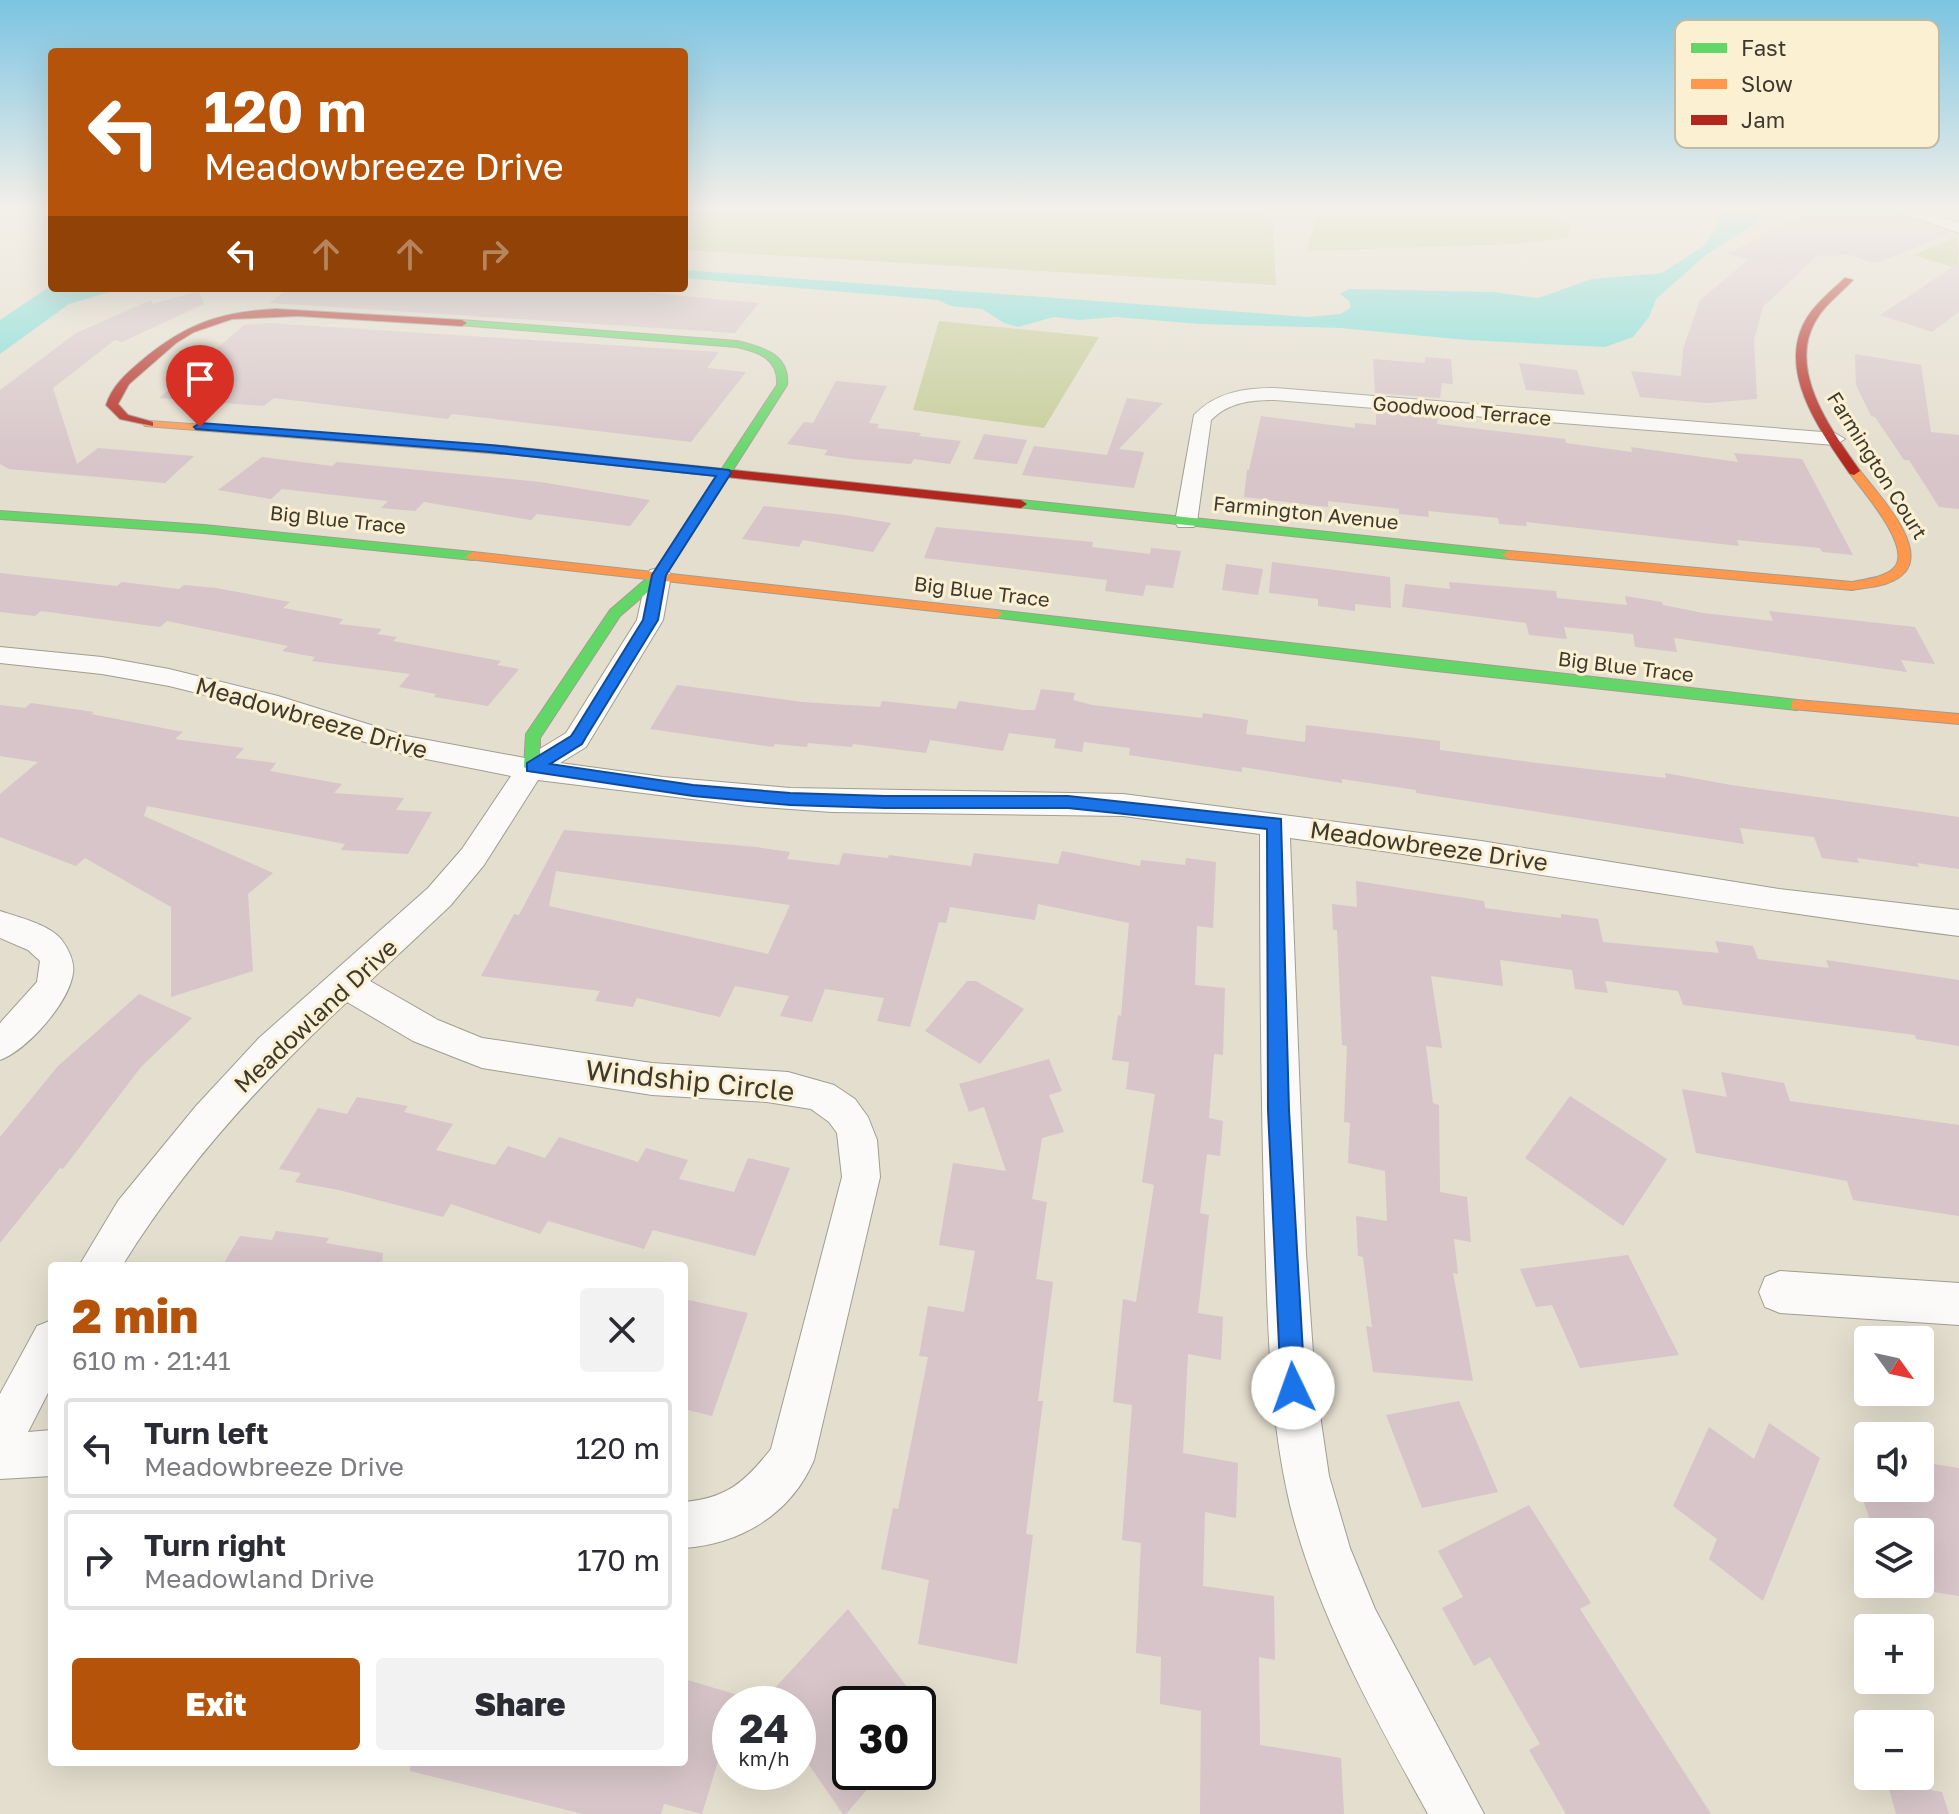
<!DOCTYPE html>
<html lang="en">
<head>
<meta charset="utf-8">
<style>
	body { margin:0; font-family:"Golos Text",sans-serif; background:#f2f2f3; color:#2b2b33; height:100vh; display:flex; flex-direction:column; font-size:30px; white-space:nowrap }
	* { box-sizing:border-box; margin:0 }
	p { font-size:26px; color:#7c7c81 }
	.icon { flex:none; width:44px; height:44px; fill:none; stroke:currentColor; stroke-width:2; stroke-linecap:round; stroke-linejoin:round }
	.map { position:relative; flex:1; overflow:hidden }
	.panel { position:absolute; left:48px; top:1262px; width:640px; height:504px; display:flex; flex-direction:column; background:#fff; border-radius:8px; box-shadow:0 8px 32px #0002 }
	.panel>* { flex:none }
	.hud { position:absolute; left:48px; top:48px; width:640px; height:244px; border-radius:8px; box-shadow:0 8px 32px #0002; background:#b45309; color:#fff; overflow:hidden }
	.needle { width:52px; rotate:123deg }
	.controls { position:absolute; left:1854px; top:1326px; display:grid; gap:16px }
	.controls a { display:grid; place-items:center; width:80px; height:80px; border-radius:8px; background:#fff; box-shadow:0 8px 32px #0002; font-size:40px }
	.speed { position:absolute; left:712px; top:1686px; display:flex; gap:16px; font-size:40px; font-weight:700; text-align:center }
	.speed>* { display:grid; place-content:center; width:104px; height:104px; border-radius:50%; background:#fff; box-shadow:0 8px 32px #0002; line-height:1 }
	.speed small { font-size:20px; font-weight:400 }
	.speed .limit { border:4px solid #111; border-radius:12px; background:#fff; color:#111 }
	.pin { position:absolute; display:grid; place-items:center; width:68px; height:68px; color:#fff; margin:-82px -34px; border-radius:50% 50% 50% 0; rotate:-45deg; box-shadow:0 0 8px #0007 }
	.pin .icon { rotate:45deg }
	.me { position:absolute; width:88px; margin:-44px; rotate:357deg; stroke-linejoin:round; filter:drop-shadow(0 0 6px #0008) }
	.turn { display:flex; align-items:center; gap:28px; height:168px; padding:0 24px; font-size:36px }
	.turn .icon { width:104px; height:104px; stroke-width:2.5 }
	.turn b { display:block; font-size:56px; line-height:68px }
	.lanes { display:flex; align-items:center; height:76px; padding:0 24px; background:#0003; justify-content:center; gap:40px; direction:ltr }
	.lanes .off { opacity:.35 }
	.round { display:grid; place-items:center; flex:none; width:84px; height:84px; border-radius:8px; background:#f2f2f3 }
	.summary { display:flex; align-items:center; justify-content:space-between; height:136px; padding:0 24px }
	h1 { font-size:48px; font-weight:800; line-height:60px; color:#b45309 }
	.action { display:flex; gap:16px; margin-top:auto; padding:16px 24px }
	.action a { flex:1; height:92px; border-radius:8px; background:#b45309; color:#fff; font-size:32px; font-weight:800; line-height:92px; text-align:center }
	.action a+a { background:#f2f2f3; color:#2b2b33 }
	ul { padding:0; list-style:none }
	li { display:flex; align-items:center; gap:24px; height:100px; margin:0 16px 12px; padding:0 8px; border:4px solid #e1e1e2; border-radius:8px }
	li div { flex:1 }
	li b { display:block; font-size:30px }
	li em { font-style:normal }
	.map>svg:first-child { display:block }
	.green { fill:#c4cc96 }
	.forest { fill:#c5ce93 }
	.water { fill:#77ddd8 }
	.building { fill:#d7c5c9; fill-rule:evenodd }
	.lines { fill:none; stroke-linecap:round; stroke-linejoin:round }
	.street-casing { stroke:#a19d90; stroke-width:2 }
	.fast-casing { stroke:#a19d90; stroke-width:2 }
	.slow-casing { stroke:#a19d90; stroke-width:2 }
	.jam-casing { stroke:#a19d90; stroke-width:2 }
	.street { fill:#fbfaf8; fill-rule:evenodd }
	.fast { fill:#63d668; fill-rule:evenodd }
	.slow { fill:#ff974d; fill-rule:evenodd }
	.jam { fill:#b3261e; fill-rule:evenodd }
	.route { fill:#1a73e8; stroke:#114b97; stroke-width:2 }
	.labels { text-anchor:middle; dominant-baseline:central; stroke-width:6; stroke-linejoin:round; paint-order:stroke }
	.far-street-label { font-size:20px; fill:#3e392e; stroke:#fbf0d2 }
	.street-label { font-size:24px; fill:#3e392e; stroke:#fbf0d2 }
	.near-street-label { font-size:28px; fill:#3e392e; stroke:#fbf0d2 }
	.key { fill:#fbf0d2; stroke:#c2b9a1; stroke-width:2 }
	.key-label { font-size:22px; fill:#3e392e }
</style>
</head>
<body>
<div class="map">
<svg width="1959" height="1814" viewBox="0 0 1959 1814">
	<rect width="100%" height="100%" fill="#e4dece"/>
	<path class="green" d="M684,209H1272L1276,285L684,250Z
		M939,321L1099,337L1044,428L913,410Z"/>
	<path class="forest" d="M1319,209H1411L1438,214L1461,209H1525L1571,226L1567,238L1515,244L1307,251Z
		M1957,237L1959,269L1913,255Z"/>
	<path class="water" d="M1717,209H1749L1764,218L1707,254L1656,299L1649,317L1633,337L1605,347L1467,340L1340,328L1200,324L1115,317L1079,320L1054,317L1018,327L1004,323L982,309L951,306L938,300L684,278V270L1308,317L1341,314L1351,307L1349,301L1340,294L1349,289L1493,292L1538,298L1592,279L1662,273L1705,245L1717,225Z
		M52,285V288H123L69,304L0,354V320Z"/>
	<path class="building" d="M1815,209H1887L1951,233L1875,264L1849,255L1817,256L1763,307L1754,340L1757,399L1707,403L1640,397L1631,371L1681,376L1683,349L1700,300L1748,260L1728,254Z
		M1959,263V312L1932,332L1880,315Z
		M288,288H599L759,303L735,333L270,303Z
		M199,291L204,304L122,342L115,340L53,388L77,464L98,448L194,456L165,483L9,469L0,464V390L76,333L151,300L153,304Z
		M268,323L719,352L707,368L746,372L691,442L452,414L448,419L274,398L264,406L159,398L244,325Z
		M1855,354L1921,365L1931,432L1959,435V509L1939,507L1909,460H1904L1875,417L1871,416L1856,385Z
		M1425,357L1451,359L1453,384L1442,383L1440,398L1375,393L1373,359L1425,363Z
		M1519,363L1577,370L1585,395L1526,390Z
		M836,381L887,386L869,423L879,424L877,428L921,433L919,436L961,441L950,464L914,459L911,464L852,459L824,455L828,450L787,444L804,422L813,423Z
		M1127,398L1163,403L1119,449L1144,452L1134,488L1022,475L1034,446L1107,455Z
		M1376,411L1438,416L1437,424L1565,439L1566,443L1632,452L1631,447L1738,462L1734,453L1802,459L1853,555L1822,552L1820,548L1737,540L1739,546L1526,522L1527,526L1499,524L1498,518L1428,511L1429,517L1399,514V509L1328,501V507L1244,497L1247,470H1249L1261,416L1355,428V423L1376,425Z
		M984,434L1027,440L1017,464L973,459Z
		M262,457L332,466L337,462L540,482L650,500L630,526L537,514L531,520L424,502L415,511L381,508L388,501L282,489L271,499L218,490Z
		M764,506L844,515L891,523L873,552L803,540L799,547L742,539Z
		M936,527L1093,542L1092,547L1150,554L1151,548L1181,551L1173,588L1146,585L1143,596L1105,591L1107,580L924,558Z
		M1272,562L1390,577L1391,608L1355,604V611L1318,606V599L1269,593Z
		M1226,564L1263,569L1258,595L1222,590Z
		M0,573L117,586L122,582L179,589L184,585L216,588L290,602L283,608L343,619L339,624L382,629L377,634L397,637L393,641L501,661L497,665L519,669L488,706L434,697L436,694L399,687L410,674L312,661L315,657L282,651L288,646L167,621L160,627L41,611L35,616L0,612Z
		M1449,582L1556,591L1557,598L1627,605L1625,596L1662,602L1663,605L1703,613L1773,621L1769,611L1915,627L1935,664L1901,660L1907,672L1674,638L1677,652L1635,647L1633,634L1564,627L1567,639L1529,635L1526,623L1402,607L1405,584L1450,589Z
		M677,685L802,702L880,707L882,701L956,709L959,701L1023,710H1035L1041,689L1075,693L1073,700L1092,705L1202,718L1203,713L1248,720L1246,734L1305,742L1306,725L1440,741V750L1537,763L1666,778L1665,773L1731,785L1959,817V869L1917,863L1919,867L1857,858L1859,863L1822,858L1814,837L1740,828L1744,844L1416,793V790L1342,779V783L1242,767V772L1129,755L1130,748L1084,742L1082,752L1054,748L1056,739L1009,733L1003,751L930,740L926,753L853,744L852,747L808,743L807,747L775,744L773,747L650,729Z
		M31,703L94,712L91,714L183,732L175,739L244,748L235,758L276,763L270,771L342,784L334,793L404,798L396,810L432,812L408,854L341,850L345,844L147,806L144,816L273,873L248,894L253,971L171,997V907L85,858L76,866L0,837V794L38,762L0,756V705L25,708Z
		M564,830L756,847L790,852L787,859L839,865L843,853L888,858L889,855L971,866L974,853L1058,864L1062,851L1140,866L1141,860L1185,865L1186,858L1216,862L1213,928L1197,926L1195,985L1225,988L1223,1055L1214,1054L1209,1118L1223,1121L1220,1156L1207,1154L1200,1213L1209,1215L1198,1313L1223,1317L1221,1360L1188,1354L1183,1453L1238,1463L1236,1518L1205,1512L1203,1586L1274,1596L1275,1660L1259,1657L1260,1745L1341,1758L1344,1814H1200L1201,1711L1160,1704L1161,1657L1136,1653L1141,1543L1122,1540L1132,1405L1113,1402L1123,1299L1136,1302L1154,1185L1142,1182L1155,1094L1126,1089L1129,1062L1112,1060L1118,1015L1121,1016L1129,923L1038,904L1035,920L950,907L946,923L939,922L910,1027L877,1021L884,998L825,989L812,1022L780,1016L789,996L735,986L720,1017L637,998L633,1007L595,1001L600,991L481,976L514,914L519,915ZM556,871L790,905L768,954L549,906Z
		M1356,881L1484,901L1485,908L1561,918V914L1598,919L1603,942L1719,953L1715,941L1753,946L1758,959L1829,968L1826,960L1959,980V1046L1916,1039L1915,1035L1683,1005L1678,991L1605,981L1608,993L1575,989L1572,970L1500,960L1503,986L1431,976L1442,1048L1426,1046L1433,1103L1439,1105L1440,1192L1467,1197L1471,1242L1454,1239L1458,1274L1453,1273L1473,1381L1373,1372L1366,1326L1372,1327L1363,1257L1358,1256L1356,1216L1387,1221L1385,1171L1348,1163L1350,1123L1344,1122L1347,1046L1342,1045L1337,930H1333L1332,904L1357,907Z
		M967,981H976L1024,1009L980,1064L925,1031Z
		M139,994L192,1018L141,1067L63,1169L60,1168L0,1243V1137L58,1066Z
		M1049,1059L1062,1091L1049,1095L1064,1132L1042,1138L1032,1199L1047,1202L1036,1279L1053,1282L1038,1401H1043L1026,1534L1033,1535L1017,1664L918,1644L929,1580L881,1569L893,1508L898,1509L928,1357L919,1356L928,1306L964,1312L975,1251L939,1245L953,1163L1006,1171L984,1107L969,1112L959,1084Z
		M1721,1072L1784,1083L1790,1101L1959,1125V1216L1853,1200L1847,1181L1696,1153L1682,1089L1727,1097Z
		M1570,1096L1667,1159L1623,1226L1525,1158Z
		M357,1097L408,1106L404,1112L453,1124L436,1150L495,1165L508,1146L545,1158L559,1137L638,1162L646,1148L688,1160L679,1179L734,1192L748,1158L790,1168L755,1256L653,1230L644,1249L548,1221L540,1234L451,1204L443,1217L339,1190L295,1182L301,1173L279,1169L318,1108L347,1114Z
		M276,1231L329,1238L326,1243L383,1253L382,1266H222L240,1236L272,1240Z
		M1628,1255L1679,1355L1580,1368L1552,1305L1536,1307L1520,1269Z
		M684,1299L748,1313L712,1416L684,1409Z
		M1459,1401L1498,1492L1422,1508L1386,1415Z
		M1769,1423L1820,1458L1763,1601L1709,1559L1717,1539L1673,1506L1709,1427L1754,1459Z
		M1920,1462L1959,1468V1596L1920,1590V1532H1874L1859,1488H1920Z
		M1529,1505L1591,1603L1580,1609L1711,1814H1566L1529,1750L1540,1744L1490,1657L1474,1666L1442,1608L1463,1597L1438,1551Z
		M848,1609L920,1704H850V1772H882L846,1814H843L798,1749V1704H760Z
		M684,1679L738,1695L736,1704H730V1722L702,1814L664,1804L661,1814H583L410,1771L411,1762H684Z
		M1887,1782L1942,1792L1949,1814H1896Z"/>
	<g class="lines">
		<g class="street-casing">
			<path id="street" d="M1890,209H1913L1959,223V233Z
				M1275,388L1835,433L1845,439L1835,445L1275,400C1251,400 1229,402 1211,420L1197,522L1194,527H1178L1175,522L1194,415C1216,392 1245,388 1275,388Z
				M659,568L668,570L671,575L663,620L586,747L560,763L663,777L790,788L1123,794L1481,841L1779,889L1959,910V936C1735,908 1514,868 1290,838L1306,1254L1315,1381L1329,1476L1350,1548L1375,1609L1484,1814H1428C1374,1716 1317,1614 1290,1505C1269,1416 1268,1324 1265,1234C1261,1101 1260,967 1260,834L1123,816L832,812L748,806L538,780L484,865L450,906L370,981L438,1020L482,1038L652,1063L788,1072L834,1085L855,1099L868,1117L877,1140L880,1177L814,1460C791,1514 741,1544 684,1548V1502C727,1498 745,1482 771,1449L842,1177L837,1133L829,1122L811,1109L767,1102L652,1095L482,1068L413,1041L347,1002C262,1081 183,1167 122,1266H79L118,1201L196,1106L259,1038L428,888L462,849L511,776L406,755L258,708L169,686L102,674L0,663V647L102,657L169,669L278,696L406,736L525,758L566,733L637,620L647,575L650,570Z
				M0,911C18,917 48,924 61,939C68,948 75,962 73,973C69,1003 27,1050 0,1060V1023L37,982L40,961L28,950L0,938Z
				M1780,1271L1959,1283V1325L1780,1313L1765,1307L1759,1292L1765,1277Z
				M52,1320V1385L28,1432L52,1430V1476L0,1479V1394L37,1326Z"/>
		</g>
		<g class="fast-casing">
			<path id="fast" d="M462,320L737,341C762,347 790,354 787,385L664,578L620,616L540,738V767L532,773L524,767L526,734L610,610L654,572L777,385C779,359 759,352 737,347L458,325L457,323Z
				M1021,500L1509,551L1516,555L1509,559L1017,507V501Z
				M0,511L204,525L473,552L480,556L473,560L204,533L0,519Z
				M996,610L1797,700L1805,705L1797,710L1427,670L991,617L989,614Z"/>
		</g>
		<g class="slow-casing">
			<path id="slow" d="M149,421L502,446L508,450L502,454L145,426L143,424Z
				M1850,468H1858C1874,490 1928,545 1905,572C1894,586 1869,587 1852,590L1509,559L1502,555L1509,551L1852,582C1865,579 1884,578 1894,568C1914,548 1861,489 1848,471Z
				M473,552L996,610L1003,614L996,618L468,559L466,556Z
				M1797,700L1959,714V724L1792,709V701Z"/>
		</g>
		<g class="jam-casing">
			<path id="jam" d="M1845,278L1853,280C1840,294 1824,305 1815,322C1787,372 1833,432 1860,471L1854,475L1850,474C1822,433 1779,376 1803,325C1812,306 1830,292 1845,278Z
				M276,309L462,320L467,323L462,326L298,316L232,319L194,332L176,343L129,384L118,404L128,415L153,422V426L120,419L106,405C112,386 126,374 140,362C184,325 218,312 276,309Z
				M502,446L1021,500L1027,504L1021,508L498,453L496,450Z"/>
		</g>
		<use href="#street" class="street"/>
		<use href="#fast" class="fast"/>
		<use href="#slow" class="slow"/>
		<use href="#jam" class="jam"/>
	</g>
	<linearGradient id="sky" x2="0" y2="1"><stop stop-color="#7bc4e2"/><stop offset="0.45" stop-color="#f3f0e9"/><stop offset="1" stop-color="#f3f0e9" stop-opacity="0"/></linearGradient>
	<rect width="1959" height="463" fill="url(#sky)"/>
	<path class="route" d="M200,423L490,445L729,470L731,473L666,575L658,620L586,737L582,744L550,764L693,785L790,793L885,796H1068L1281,819L1289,1110L1305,1388L1302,1396L1293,1400L1284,1396L1281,1388L1268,1110L1267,829L1068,808H885L790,805L693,796L527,771V763L571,736L575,730L643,620L652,575L716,476L490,452L196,429L194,427Z"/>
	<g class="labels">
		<g class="far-street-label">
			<text transform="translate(1462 410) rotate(5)">Goodwood Terrace</text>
			<text transform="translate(1878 465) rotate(58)">Farmington Court</text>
			<text transform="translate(1306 512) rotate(6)">Farmington Avenue</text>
			<text transform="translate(338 519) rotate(6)">Big Blue Trace</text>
			<text transform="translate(982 591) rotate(7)">Big Blue Trace</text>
			<text transform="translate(1626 666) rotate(7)">Big Blue Trace</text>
		</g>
		<g class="street-label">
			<text transform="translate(312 717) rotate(16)">Meadowbreeze Drive</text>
			<text transform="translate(1429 845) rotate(8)">Meadowbreeze Drive</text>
			<text transform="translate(315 1015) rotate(-43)">Meadowland Drive</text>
		</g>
		<g class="near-street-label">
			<text transform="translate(690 1080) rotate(6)">Windship Circle</text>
		</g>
	</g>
	<rect x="1675" y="20" width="264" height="128" rx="12" class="key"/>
	<rect x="1691" y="43" width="36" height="10" fill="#63d668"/>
	<rect x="1691" y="79" width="36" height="10" fill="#ff974d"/>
	<rect x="1691" y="115" width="36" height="10" fill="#b3261e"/>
	<g class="key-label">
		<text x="1741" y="56">Fast</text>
		<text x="1741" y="92">Slow</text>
		<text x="1741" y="128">Jam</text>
	</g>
</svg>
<div class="controls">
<a><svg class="needle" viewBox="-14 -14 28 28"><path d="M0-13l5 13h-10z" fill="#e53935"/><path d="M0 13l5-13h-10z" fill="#7c7c81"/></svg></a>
<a><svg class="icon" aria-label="sound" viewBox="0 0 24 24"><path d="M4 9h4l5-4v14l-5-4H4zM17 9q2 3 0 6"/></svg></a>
<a><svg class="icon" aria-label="layers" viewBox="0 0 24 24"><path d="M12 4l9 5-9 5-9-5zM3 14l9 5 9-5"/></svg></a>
<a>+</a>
<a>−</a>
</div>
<div class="speed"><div>24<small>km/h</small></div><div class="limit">30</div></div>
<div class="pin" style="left:200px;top:427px;background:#d93025"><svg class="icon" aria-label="arrive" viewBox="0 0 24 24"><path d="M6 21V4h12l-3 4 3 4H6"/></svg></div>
<svg class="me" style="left:1293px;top:1388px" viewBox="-20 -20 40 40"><circle r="19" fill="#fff"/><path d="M0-13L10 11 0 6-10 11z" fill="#1a73e8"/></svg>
<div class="hud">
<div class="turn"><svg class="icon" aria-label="left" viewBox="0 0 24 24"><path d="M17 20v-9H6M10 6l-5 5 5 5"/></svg><div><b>120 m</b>Meadowbreeze Drive</div></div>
<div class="lanes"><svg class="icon" aria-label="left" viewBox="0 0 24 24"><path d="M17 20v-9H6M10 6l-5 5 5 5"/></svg><svg class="icon off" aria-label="ahead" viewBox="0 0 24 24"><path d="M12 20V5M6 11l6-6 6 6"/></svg><svg class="icon off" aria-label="ahead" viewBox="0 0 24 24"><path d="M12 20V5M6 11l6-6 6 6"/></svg><svg class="icon off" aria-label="right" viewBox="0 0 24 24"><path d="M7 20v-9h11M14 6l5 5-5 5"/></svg></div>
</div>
<section class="panel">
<div class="summary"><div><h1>2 min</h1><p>610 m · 21:41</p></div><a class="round"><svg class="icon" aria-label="close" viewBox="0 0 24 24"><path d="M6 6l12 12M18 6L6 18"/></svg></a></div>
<ul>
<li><svg class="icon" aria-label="left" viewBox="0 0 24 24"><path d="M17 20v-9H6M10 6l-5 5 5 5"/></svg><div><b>Turn left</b><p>Meadowbreeze Drive</p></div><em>120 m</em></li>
<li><svg class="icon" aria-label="right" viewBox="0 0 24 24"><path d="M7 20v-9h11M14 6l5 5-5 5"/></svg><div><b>Turn right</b><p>Meadowland Drive</p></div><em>170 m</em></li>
</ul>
<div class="action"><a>Exit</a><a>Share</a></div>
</section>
</div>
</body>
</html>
